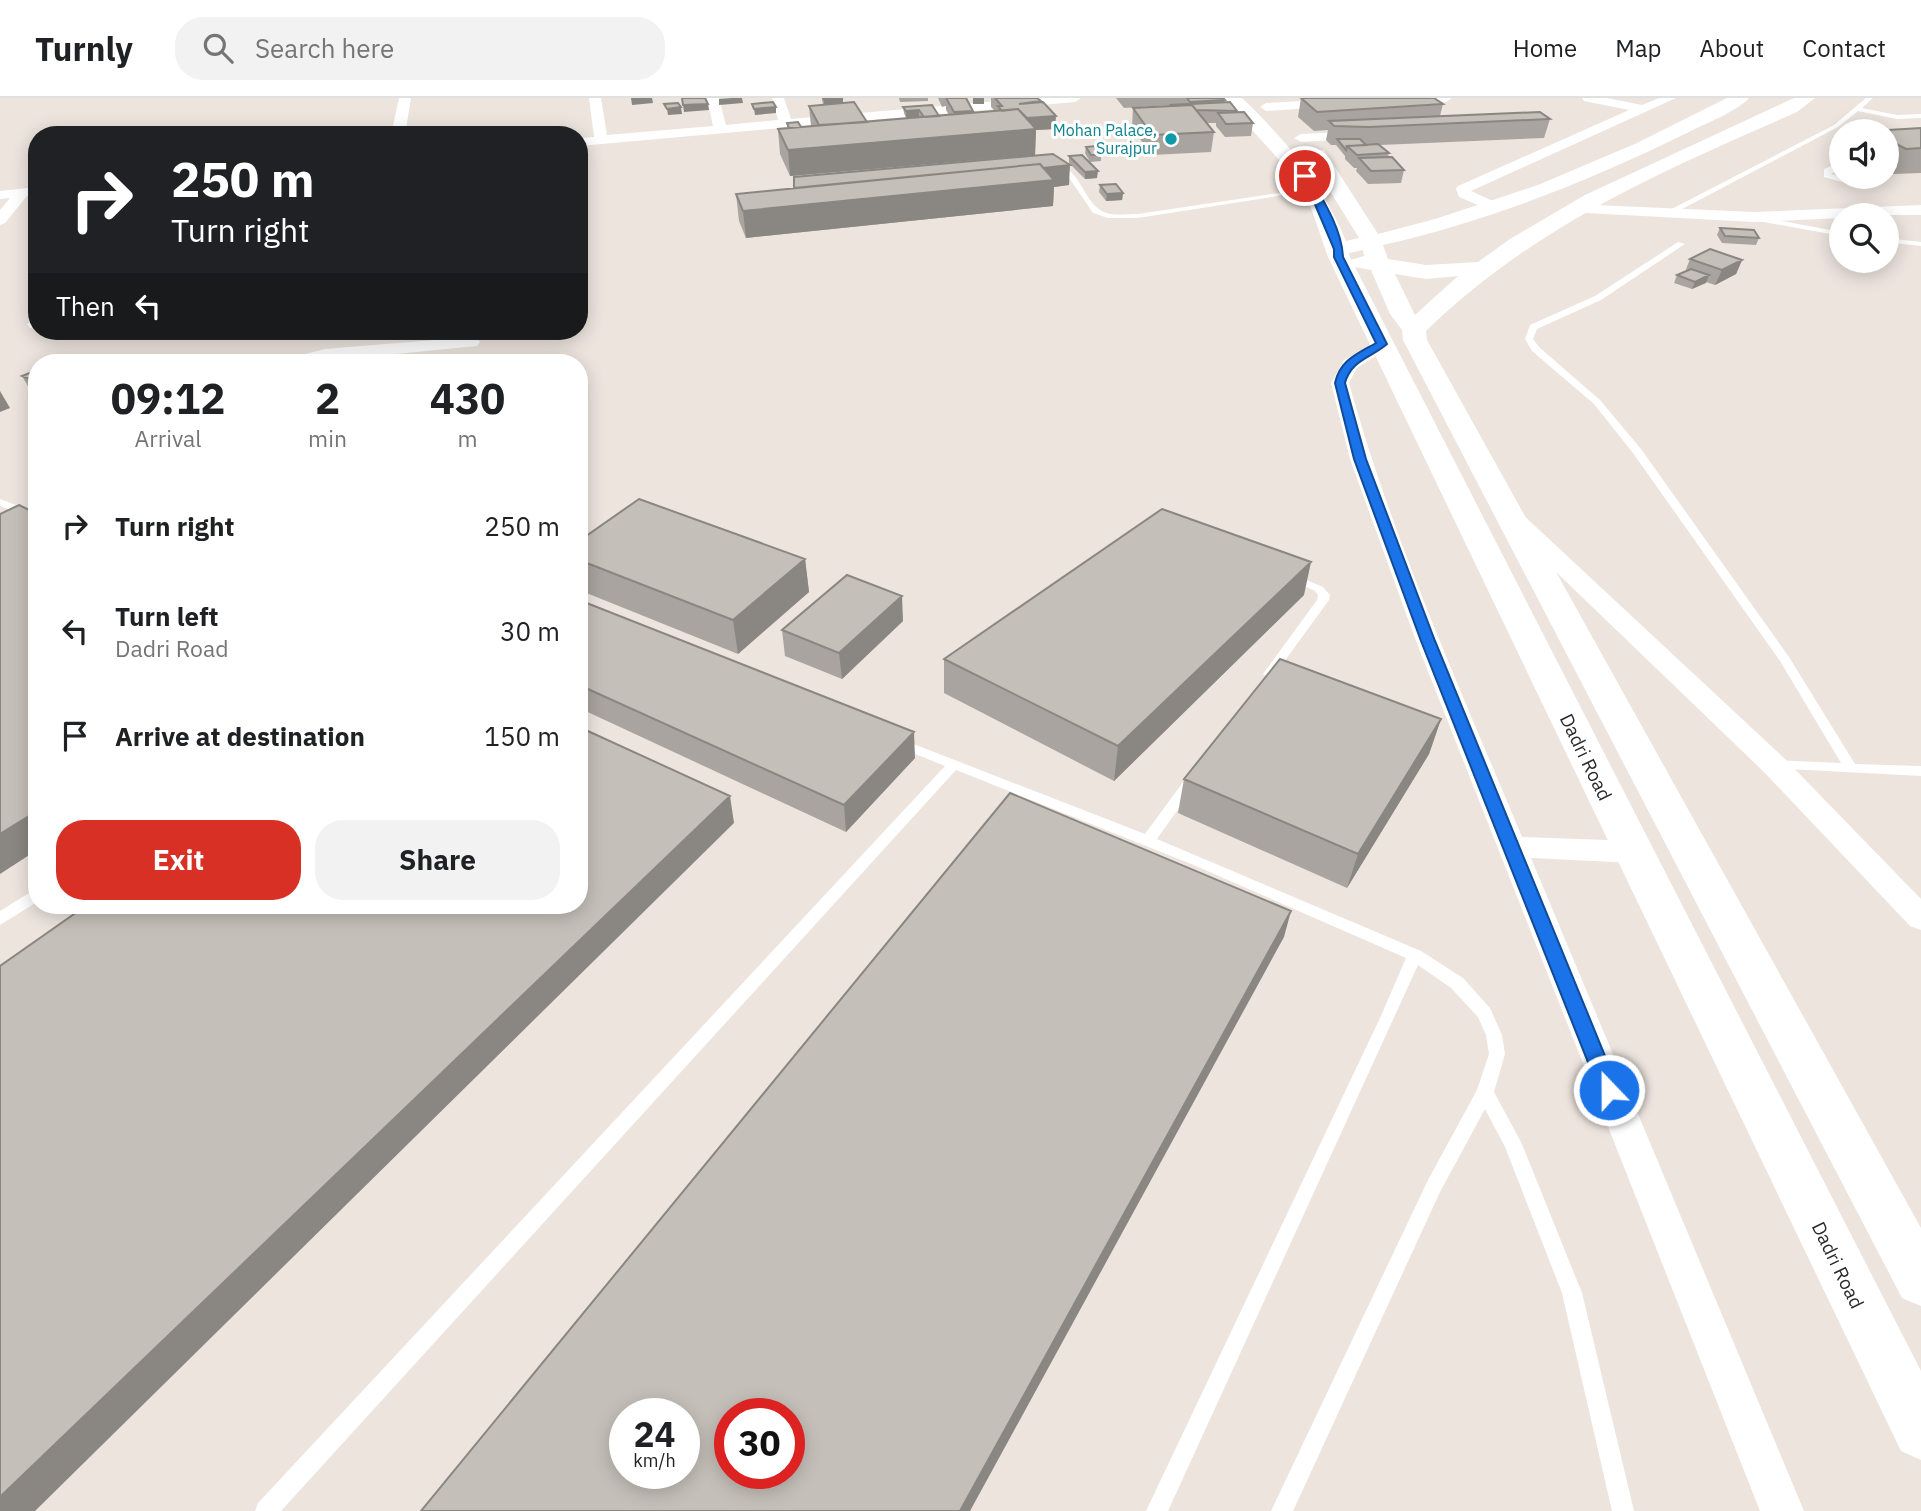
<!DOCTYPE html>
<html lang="en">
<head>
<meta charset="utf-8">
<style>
	body { margin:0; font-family:"IBM Plex Sans",sans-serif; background:#f2f2f2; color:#202124; height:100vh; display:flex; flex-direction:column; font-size:26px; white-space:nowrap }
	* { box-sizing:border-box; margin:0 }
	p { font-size:23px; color:#757577 }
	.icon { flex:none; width:38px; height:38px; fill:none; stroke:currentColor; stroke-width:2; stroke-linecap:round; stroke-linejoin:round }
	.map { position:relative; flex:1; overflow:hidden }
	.details { position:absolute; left:28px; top:256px; width:560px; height:560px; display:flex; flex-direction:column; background:#fff; border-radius:28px; box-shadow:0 4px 18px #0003 }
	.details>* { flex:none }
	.top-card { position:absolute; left:28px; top:28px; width:560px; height:214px; border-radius:28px; box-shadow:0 4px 18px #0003; background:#202124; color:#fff; overflow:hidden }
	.buttons { position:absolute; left:1829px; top:21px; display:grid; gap:14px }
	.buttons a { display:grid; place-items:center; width:70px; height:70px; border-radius:50%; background:#fff; box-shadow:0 4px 18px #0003; font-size:35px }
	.speed { position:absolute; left:609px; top:1300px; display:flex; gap:14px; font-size:35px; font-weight:700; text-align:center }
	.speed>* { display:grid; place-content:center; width:91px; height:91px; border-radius:50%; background:#fff; box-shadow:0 4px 18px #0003; line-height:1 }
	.speed small { font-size:18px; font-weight:400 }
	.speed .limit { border:10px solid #d22; background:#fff; color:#111 }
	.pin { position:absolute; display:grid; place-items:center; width:60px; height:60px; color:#fff; margin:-30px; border:4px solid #fff; border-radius:50%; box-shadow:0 2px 7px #0007 }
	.me { position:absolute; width:77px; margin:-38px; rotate:338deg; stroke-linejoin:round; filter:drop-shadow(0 0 5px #0008) }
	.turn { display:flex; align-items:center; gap:24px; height:147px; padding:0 28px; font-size:32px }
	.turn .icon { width:91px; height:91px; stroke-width:2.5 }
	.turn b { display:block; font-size:49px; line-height:60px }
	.then { display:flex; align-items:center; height:66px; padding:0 28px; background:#0003; gap:14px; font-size:26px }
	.eta { display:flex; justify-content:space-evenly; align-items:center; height:119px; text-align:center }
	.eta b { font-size:42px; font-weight:800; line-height:49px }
	.cta { display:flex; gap:14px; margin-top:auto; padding:14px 28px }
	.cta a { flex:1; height:80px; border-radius:28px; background:#d93025; color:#fff; font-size:28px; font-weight:800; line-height:80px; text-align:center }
	.cta a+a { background:#f2f2f2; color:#202124 }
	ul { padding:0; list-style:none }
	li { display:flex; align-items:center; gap:21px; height:105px; padding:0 28px }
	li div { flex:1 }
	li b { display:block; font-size:26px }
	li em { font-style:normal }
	header { display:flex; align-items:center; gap:42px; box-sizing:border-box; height:98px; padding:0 35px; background:#fff; border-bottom:2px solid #e0e0e0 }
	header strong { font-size:33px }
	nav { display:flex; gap:38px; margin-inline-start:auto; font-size:24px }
	.search { width:490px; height:63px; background:#f2f2f2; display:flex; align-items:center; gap:18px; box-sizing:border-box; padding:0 24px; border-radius:28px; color:#757577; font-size:26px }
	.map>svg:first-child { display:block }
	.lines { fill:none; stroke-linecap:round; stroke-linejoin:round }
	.service { fill:#fff; fill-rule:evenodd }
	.minor { fill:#fff; fill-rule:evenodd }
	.secondary { fill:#fff; fill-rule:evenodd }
	.wall { fill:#a9a49f }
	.shaded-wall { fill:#8a8682 }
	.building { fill:#c5bfb9; stroke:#8a8682; stroke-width:2; fill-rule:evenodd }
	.route { fill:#1a73e8; stroke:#114b97; stroke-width:2 }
	.culture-dot { fill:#0f9aa8; stroke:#fff; stroke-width:2.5 }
	.labels { text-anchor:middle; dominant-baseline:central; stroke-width:6; stroke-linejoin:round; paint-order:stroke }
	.far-culture-label { font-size:16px; fill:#0d838f; stroke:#fff; text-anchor:end }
	.street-label { font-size:19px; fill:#2b2b2b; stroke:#fff }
</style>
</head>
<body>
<header>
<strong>Turnly</strong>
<div class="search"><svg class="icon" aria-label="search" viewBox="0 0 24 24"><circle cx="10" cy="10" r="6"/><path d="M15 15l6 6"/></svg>Search here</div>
<nav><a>Home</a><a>Map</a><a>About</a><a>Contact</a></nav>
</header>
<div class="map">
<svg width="1921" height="1413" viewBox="0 0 1921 1413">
	<rect width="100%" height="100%" fill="#ece4dd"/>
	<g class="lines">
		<path class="service" d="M1866,0H1873L1862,10L1897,17L1921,16V20L1897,21L1858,13L1838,29L1667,119L1660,117L1834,27Z
			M1841,64V69L1831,76L1849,82L1873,81L1877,83C1860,90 1841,84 1824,79V71Z
			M1055,65C1081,72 1081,98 1100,112C1110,119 1126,116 1138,116L1312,90L1316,92L1138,120H1108L1093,115L1063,71L1053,68Z
			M1756,118L1841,134V138L1753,122V118Z
			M1886,140L1921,144V148L1886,144Z
			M1678,144L1685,146L1601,202L1537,231L1533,241L1539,249L1600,302L1641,351L1789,559L1855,666L1921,668V678L1769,670L1767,667L1774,662L1841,665L1780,563L1633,355L1594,306L1532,253L1525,241L1530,227L1595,198Z
			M0,401L37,415V422L0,408Z
			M1288,474L1323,489L1330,497L1329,502L1273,579L1269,580L1263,576L1317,502L1318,497L1315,493L1284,479V475Z
			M898,640L1145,736L1186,680H1196L1198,683L1196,686L1157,741L1421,853L1463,880L1490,910L1502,937L1505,956L1494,994L1522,1046L1582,1195L1634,1413H1612L1562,1195L1505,1049L1485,1011L1440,1094L1293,1413H1271L1428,1082L1477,992L1489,956L1486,937L1478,919L1451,890L1418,867L1168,1413H1146L1380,920L1406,860L1196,768L956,672L281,1413H255L258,1405L945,668L893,647L891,644Z
			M37,790V804L0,827V813Z"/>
		<path class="minor" d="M399,0H411L405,37H391Z
			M589,0H601L607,37L713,28L707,0H719L726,27L778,22L772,0H784L791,21L1032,0H1081L1075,4L579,48V40L594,39Z
			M1392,0H1452L1446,4L1397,6L1393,5Z
			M1582,0H1607L1642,7L1659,0H1676L1471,93L1497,105L1499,108L1497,111H1487L1459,99L1456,91L1458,88L1629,12L1584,3Z
			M1339,1L1345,5L1343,8L1266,13L1260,9L1266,5Z
			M1362,33L1369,37L1367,40L1301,44L1294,40L1301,36Z
			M37,89V97L27,98L5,125L0,127V112L10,100L0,101V93Z
			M1573,106L1754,114L1921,107V117H1841V120L1754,124L1568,114L1565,111L1568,108Z
			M37,220V231L30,230L27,226Z
			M471,239L477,240L480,244L477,248L315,264H286L289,260L325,251Z
			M1382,241L1388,242L1391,246L1388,250L1357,270L1349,285C1392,441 1460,590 1522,739L1634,743L1644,746L1649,754L1644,762L1634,765L1531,760L1804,1413H1760L1416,543L1350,361L1331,285L1344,262Z
			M1513,413L1521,415L1784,660L1921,801V832L1910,828L1764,674L1505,425L1502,420L1505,415Z"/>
		<path class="secondary" d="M1223,0H1242C1287,43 1322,85 1346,143L1359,140L1307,56L1310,52H1324L1378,136L1435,121L1538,87L1637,45L1727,0H1749C1738,13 1704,26 1689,34C1591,82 1490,123 1383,147L1388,161L1426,167L1478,164L1510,141L1585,97L1794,0H1815L1797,14C1662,73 1534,128 1426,233L1427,242L1921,1130V1208L1902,1200L1403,242L1402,232L1390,216L1371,172L1355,169L1921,1273V1362L1901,1353L1328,159L1310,107L1291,75ZM1363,152L1364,158L1351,162L1349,155ZM1395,176L1426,181L1458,178L1415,217Z"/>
	</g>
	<path class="wall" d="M822,0H843V5L867,24L920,19L906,20L904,15L903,9L939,18L949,17L946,12V8L942,9L938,0H966L973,13V15L995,13L991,9V0H1037L1041,3L1055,31L1036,32L1035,57L790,78L780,56L778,31L787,30V25L801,29L811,28L809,8L823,7Z
		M899,0H928V3L900,4Z
		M1116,0H1223L1225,2L1224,5L1237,13V14L1253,25L1251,38L1225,39L1216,28V25H1206L1214,34L1211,54L1151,57L1132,29L1133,10L1171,7L1124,10Z
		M1301,0L1443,6L1440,18L1550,21L1544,40L1380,47L1389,55L1388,59L1404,72L1401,85L1368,86L1356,73L1357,70H1354L1345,61V58L1336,47H1331L1326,42L1328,32L1314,33L1298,19Z
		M1921,30V75L1893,76L1886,73V33Z
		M1086,49L1101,57V63L1090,64L1085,55Z
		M1069,58L1097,80L1085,81L1069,65Z
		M1069,87L1054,89L1053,108L746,140L739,123L736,96Z
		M1100,87L1123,95L1122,102L1106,103L1099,94Z
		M1720,130L1759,140L1756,147L1722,145L1717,137Z
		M1690,161L1742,162L1736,176L1715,187L1706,184L1692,191L1674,185L1677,177L1685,174Z
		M37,272V296L31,293L22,278Z
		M579,443L805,461L809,494L738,556L579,492Z
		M1304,497L1114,683L944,595V561Z
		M579,502L915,660L846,734L579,610Z
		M903,523L842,581L785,558L782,532Z
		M1441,621L1429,656L1347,790L1178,715L1184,681Z"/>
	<path class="shaded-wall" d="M631,0H652L653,5L632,7Z
		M732,0H742L743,5L719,7V1Z
		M843,0V7L824,8V2Z
		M973,0H984V6H973Z
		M708,6L709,12L684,14L683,7Z
		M681,9L682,16L668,17L667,11Z
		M776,9V15L755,17L754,11Z
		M919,12V19L906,20V13Z
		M1056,18L1055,31L1036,32L1035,57L790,78L788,52L1010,22Z
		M1070,67L1069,87L1054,89L1053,108L746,140L743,113L794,91Z
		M1098,73L1097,80L1085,81V74Z
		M1123,95L1122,102L1106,103L1107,96Z
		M1742,162L1736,176L1715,187L1722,172Z
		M1709,177L1706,185L1692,191L1695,184Z
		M0,293L10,310L0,314Z
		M805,461L809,494L738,556L733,522Z
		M1311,464L1304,497L1114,683L1118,648Z
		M902,498L903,523L842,581L839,555Z
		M1441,621L1429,656L1347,790L1358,756Z
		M914,634L915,660L846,734L844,707Z
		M730,698L734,725L35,1413H0V1399Z
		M37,713V752L0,776V736Z
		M1291,813L1284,839L970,1413H960Z"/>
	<path class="building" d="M682,0H705L708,6L683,7Z
		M823,0H843L824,2Z
		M946,0H966L973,13L954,14Z
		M995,0H1037L1041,3L1019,6L1043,4L1056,18L1027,20L1018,11L1002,13L998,8H1002Z
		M1187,0H1223L1225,2L1190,4Z
		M1301,0H1434L1443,6L1317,14Z
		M773,4L776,9L754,11L752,6Z
		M854,4L867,24L819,27L809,8Z
		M1230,4L1237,13L1196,12L1192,7L1172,8L1171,7Z
		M678,5L681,9L667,11L664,6Z
		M932,7L939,18L924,19L919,12L906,13L903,9Z
		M1192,7L1214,34L1152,37L1133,10Z
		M1018,11L1036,31L788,52L778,31Z
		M1244,14L1253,25L1226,26L1218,15Z
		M1540,14L1550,21L1369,29L1334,28L1329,23Z
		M798,24L801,29L789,30L787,25Z
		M1921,30V50L1906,51L1886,41V33H1871Z
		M1337,41H1360L1366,47L1347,48L1346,52Z
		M1378,46L1389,55L1357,57L1347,48Z
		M1096,48L1101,57H1091L1086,49Z
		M1053,56L1070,67L1043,70L1040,66L794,90V79Z
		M1082,57L1098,73L1085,74L1069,58Z
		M1392,59L1404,72L1371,73L1359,60Z
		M1040,66L1054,82L743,113L736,96Z
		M1116,86L1123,95L1107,96L1100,87Z
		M1720,130L1754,132L1759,140L1725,138Z
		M1710,151L1742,162L1722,172L1690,161Z
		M1691,171L1709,177L1695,184L1677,177Z
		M37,272V284L22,278Z
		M639,401L805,461L733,522L579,462V443Z
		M19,407L37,416V713L0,736V416Z
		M1162,411L1311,464L1118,648L944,561Z
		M847,477L902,498L839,555L782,532Z
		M579,502L914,634L844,707L579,587Z
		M1280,561L1441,621L1358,756L1184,681Z
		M579,629L730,698L0,1399V868L87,807H579Z
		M1010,695L1291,813L960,1413H421ZM625,1316H684V1376H625ZM730,1316H789V1376H730Z"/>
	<path class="route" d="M1302,76H1308C1322,100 1342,131 1343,159L1387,246C1371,260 1351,262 1345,285L1366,361L1435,543L1619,992L1616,998L1609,1001L1602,998L1599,992L1421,543L1354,361L1335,285C1340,262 1357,256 1376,245L1334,159V151Z"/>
	<circle class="culture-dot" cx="1171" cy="41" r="7"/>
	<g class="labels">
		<g class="far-culture-label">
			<text x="1157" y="32">Mohan Palace,<tspan x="1157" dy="18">Surajpur</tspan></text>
		</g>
		<g class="street-label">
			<text transform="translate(1586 659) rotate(64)">Dadri Road</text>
			<text transform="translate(1838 1167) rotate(64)">Dadri Road</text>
		</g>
	</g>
</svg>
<div class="buttons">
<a><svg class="icon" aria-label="sound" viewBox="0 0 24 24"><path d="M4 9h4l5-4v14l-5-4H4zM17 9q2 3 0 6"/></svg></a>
<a><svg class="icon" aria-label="search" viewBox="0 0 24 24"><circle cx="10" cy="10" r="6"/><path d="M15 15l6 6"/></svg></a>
</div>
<div class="speed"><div>24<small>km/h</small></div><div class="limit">30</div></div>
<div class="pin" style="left:1305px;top:78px;background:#d93025"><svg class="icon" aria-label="arrive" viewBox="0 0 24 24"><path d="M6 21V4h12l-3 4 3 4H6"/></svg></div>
<svg class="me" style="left:1609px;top:992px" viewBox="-20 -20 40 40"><circle r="17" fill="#1a73e8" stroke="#fff" stroke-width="3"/><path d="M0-11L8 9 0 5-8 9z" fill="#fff"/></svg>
<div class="top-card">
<div class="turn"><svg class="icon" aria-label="right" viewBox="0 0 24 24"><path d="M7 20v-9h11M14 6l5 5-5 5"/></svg><div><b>250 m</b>Turn right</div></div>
<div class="then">Then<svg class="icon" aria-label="left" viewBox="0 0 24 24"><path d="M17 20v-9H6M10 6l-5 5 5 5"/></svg></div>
</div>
<section class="details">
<div class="eta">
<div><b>09:12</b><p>Arrival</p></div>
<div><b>2</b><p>min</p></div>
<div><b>430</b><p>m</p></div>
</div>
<ul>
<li><svg class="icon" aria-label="right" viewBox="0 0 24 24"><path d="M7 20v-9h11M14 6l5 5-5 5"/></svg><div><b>Turn right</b></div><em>250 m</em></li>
<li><svg class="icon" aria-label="left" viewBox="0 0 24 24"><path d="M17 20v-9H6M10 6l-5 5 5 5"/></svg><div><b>Turn left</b><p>Dadri Road</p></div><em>30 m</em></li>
<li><svg class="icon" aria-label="arrive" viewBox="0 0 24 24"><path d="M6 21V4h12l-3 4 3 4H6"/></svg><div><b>Arrive at destination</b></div><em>150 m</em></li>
</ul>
<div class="cta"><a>Exit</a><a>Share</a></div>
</section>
</div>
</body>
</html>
